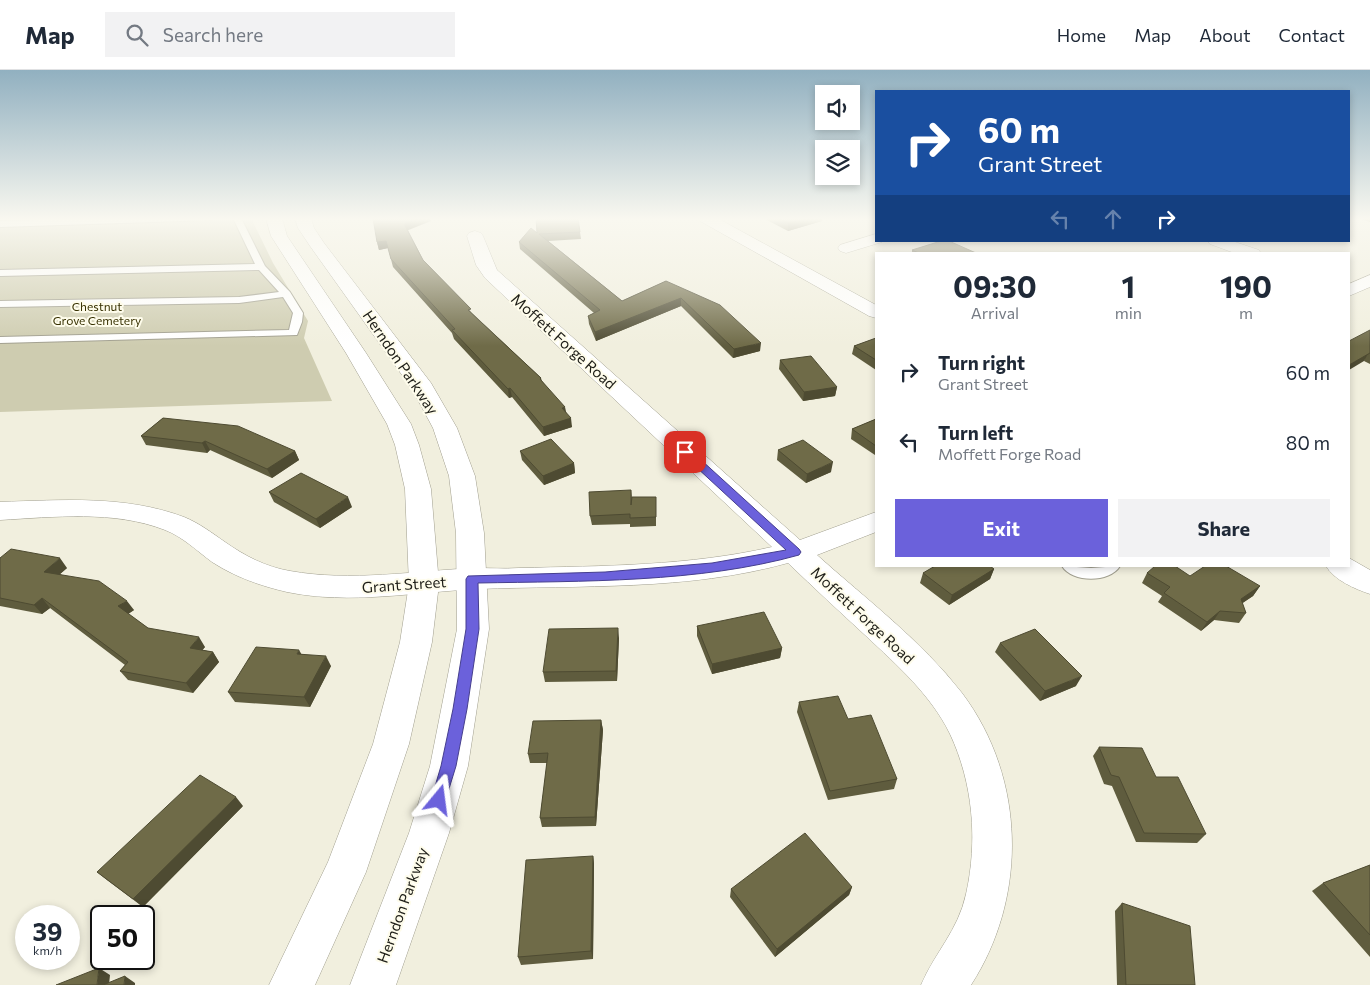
<!DOCTYPE html>
<html lang="en">
<head>
<meta charset="utf-8">
<style>
	body { margin:0; font-family:Commissioner,sans-serif; background:#f2f2f3; color:#1f2937; height:100vh; display:flex; flex-direction:column; font-size:19px; white-space:nowrap }
	* { box-sizing:border-box; margin:0 }
	p { font-size:16px; color:#747a83 }
	.icon { flex:none; width:28px; height:28px; fill:none; stroke:currentColor; stroke-width:2; stroke-linecap:round; stroke-linejoin:round }
	.map { position:relative; flex:1; overflow:hidden }
	.panel { position:absolute; left:875px; top:182px; width:475px; height:315px; display:flex; flex-direction:column; background:#fff; border-radius:0px; box-shadow:0 2px 8px #0003 }
	.panel>* { flex:none }
	.banner { position:absolute; left:875px; top:20px; width:475px; height:152px; border-radius:0px; box-shadow:0 2px 8px #0003; background:#1a4fa0; color:#fff; overflow:hidden }
	.buttons { position:absolute; left:815px; top:15px; display:grid; gap:10px }
	.buttons a { display:grid; place-items:center; width:45px; height:45px; border-radius:0px; background:#fff; box-shadow:0 2px 8px #0003; font-size:25px }
	.speed { position:absolute; left:15px; top:835px; display:flex; gap:10px; font-size:25px; font-weight:700; text-align:center }
	.speed>* { display:grid; place-content:center; width:65px; height:65px; border-radius:50%; background:#fff; box-shadow:0 2px 8px #0003; line-height:1 }
	.speed small { font-size:12px; font-weight:400 }
	.speed .limit { border:2px solid #111; border-radius:8px; background:#fff; color:#111 }
	.pin { position:absolute; display:grid; place-items:center; width:42px; height:42px; color:#fff; margin:-21px; border-radius:10px; box-shadow:0 2px 8px #0006 }
	.me { position:absolute; width:55px; margin:-28px; rotate:16deg; stroke-linejoin:round; filter:drop-shadow(0 0 4px #0008) }
	.turn { display:flex; align-items:center; gap:18px; height:105px; padding:0 20px; font-size:22px }
	.turn .icon { width:65px; height:65px; stroke-width:2.5 }
	.turn b { display:block; font-size:35px; line-height:42px }
	.lanes { display:flex; align-items:center; height:48px; padding:0 20px; background:#0003; justify-content:center; gap:25px; direction:ltr }
	.lanes .off { opacity:.35 }
	.eta { display:flex; justify-content:space-evenly; align-items:center; height:85px; text-align:center }
	.eta b { font-size:30px; font-weight:700; line-height:35px }
	.primary-button { display:flex; gap:10px; margin-top:auto; padding:10px 20px }
	.primary-button a { flex:1; height:58px; border-radius:0px; background:#6b61db; color:#fff; font-size:20px; font-weight:700; line-height:58px; text-align:center }
	.primary-button a+a { background:#f2f2f3; color:#1f2937 }
	ul { padding:0; list-style:none }
	li { display:flex; align-items:center; gap:15px; height:70px; padding:0 20px }
	li div { flex:1 }
	li b { display:block; font-size:19px }
	li em { font-style:normal }
	header { display:flex; align-items:center; gap:30px; box-sizing:border-box; height:70px; padding:0 25px; background:#fff; border-bottom:1px solid #e0e1e3 }
	header strong { font-size:24px }
	nav { display:flex; gap:28px; margin-inline-start:auto; font-size:18px }
	.search { width:350px; height:45px; background:#f2f2f3; display:flex; align-items:center; gap:12px; box-sizing:border-box; padding:0 18px; border-radius:0px; color:#747a83; font-size:19px }
	.map>svg:first-child { display:block }
	.green { fill:#ceccb0 }
	.lines { fill:none; stroke-linecap:round; stroke-linejoin:round }
	.lane-casing { stroke:#a19f8f; stroke-width:2 }
	.street-casing { stroke:#a19f8f; stroke-width:1 }
	.secondary-casing { stroke:#a19f8f; stroke-width:1 }
	.lane { fill:#fff; fill-rule:evenodd }
	.street { fill:#fff; fill-rule:evenodd }
	.secondary { fill:#fff; fill-rule:evenodd }
	.wall { fill:#5f5c3e }
	.shaded-wall { fill:#4e4b32 }
	.building { fill:#6f6b48; stroke:#4e4b32 }
	.route { fill:#6b61db; stroke:#463f8e }
	.labels { text-anchor:middle; dominant-baseline:central; stroke-width:4; stroke-linejoin:round; paint-order:stroke }
	.far-park-label { font-size:12px; fill:#363000; stroke:#fefceb }
	.street-label { font-size:15px; fill:#1d1d17; stroke:#fefceb }
</style>
</head>
<body>
<header>
<strong>Map</strong>
<div class="search"><svg class="icon" aria-label="search" viewBox="0 0 24 24"><circle cx="10" cy="10" r="6"/><path d="M15 15l6 6"/></svg>Search here</div>
<nav><a>Home</a><a>Map</a><a>About</a><a>Contact</a></nav>
</header>
<div class="map">
<svg width="1370" height="915" viewBox="0 0 1370 915">
	<rect width="100%" height="100%" fill="#f1efde"/>
	<path class="green" d="M0,148H254L253,152L273,193L308,251L304,268L332,331L0,342Z"/>
	<g class="lines">
		<g class="lane-casing">
			<path id="lane" d="M115,148H215L211,150L0,157V151Z
				M233,148H241L265,196L290,222L303,243L302,252L297,265L0,273V267L289,260L293,243L283,227L239,233L0,237V231L239,227L279,222L259,200L0,206V200L255,194Z
				M1062,496L1091,498L1120,496C1110,513 1072,513 1062,496Z"/>
		</g>
		<g class="street-casing">
			<path id="street" d="M698,148H717L876,235V248L869,246L700,151Z
				M475,161L481,163L483,166L497,200L800,470L876,442V462L817,485C866,529 921,570 962,623C1026,708 1028,827 971,915H921C935,882 958,861 966,824C978,771 973,713 950,664C931,625 897,595 866,566C840,542 814,518 788,493C687,521 581,515 478,519C414,522 350,535 287,522C261,516 235,507 212,492C197,481 183,467 165,460C114,440 54,447 0,450V432C62,430 125,425 184,447C199,453 212,463 225,472C245,486 266,497 290,501C351,512 414,501 475,498C490,498 504,499 519,498C603,496 689,496 772,477L485,208L476,195L467,166L469,163Z
				M876,164V171L882,172L846,183L840,181L838,178L840,175Z
				M1208,171H1232L1259,180L1261,184H1237L1210,174Z
				M1370,205V217L1349,226V214Z
				M1349,488L1370,500V524C1355,519 1334,510 1326,496H1349Z"/>
		</g>
		<g class="secondary-casing">
			<path id="secondary" d="M266,148H282L287,166L366,283L411,354L419,375L431,419L439,514L432,572L409,674L366,802L315,915H269L328,792L373,674L400,572L409,514L405,419L395,375L387,354L346,283L271,166Z
				M295,148H311L314,158L324,173L431,313L457,358L475,406L484,463L489,559L468,696L449,763L396,915H350L409,763L430,696L457,559L456,463L449,406L433,358L412,319L310,176L298,158Z"/>
		</g>
		<use href="#lane" class="lane"/>
		<use href="#street" class="street"/>
		<use href="#secondary" class="secondary"/>
	</g>
	<path class="wall" d="M763,148H822V151L788,161Z
		M1357,148H1370V152Z
		M431,151L408,160L423,190L472,243L541,308L542,311L566,343L572,357L544,366L512,327L509,328L454,269L452,263L393,197L388,178L379,180L377,172Z
		M580,162L581,169L548,171L622,231L666,211L760,281L733,288L681,236L596,271L589,254L588,246L594,243L520,179L519,172L537,163Z
		M912,180L976,184H912Z
		M1370,260V294L1364,291Z
		M876,268V300L852,284L854,276Z
		M780,290L837,317L835,326L803,331L779,299Z
		M163,348L295,381L299,390L272,408L210,380L207,383L146,375L141,366Z
		M876,349V385H875L851,369L852,359Z
		M778,380L831,402L806,413L777,390Z
		M520,381L574,393L575,403L544,415L522,390Z
		M631,420L632,428L656,427V456L630,457V454L592,455L590,446Z
		M269,422L352,437L320,458L274,432Z
		M0,488L67,498L60,504L134,540L128,544L148,558L205,577L202,580L213,582L219,592L193,623L128,610L120,601L125,595L50,538L42,544L0,536Z
		M994,499L990,509L949,535L920,513L923,503Z
		M1147,503L1260,516L1253,526L1242,533L1246,543L1239,553L1214,550L1201,561L1158,532L1162,526L1142,513Z
		M697,556L782,578L780,588L712,604L697,566Z
		M619,568L617,611L545,612L543,602Z
		M1000,573L1076,616L1040,631L995,582Z
		M302,584L331,596L310,637L235,632L228,622Z
		M799,632L897,709L894,719L828,730L797,642Z
		M601,650L603,660L596,756L542,757L540,748L547,693H530L528,684Z
		M1099,677L1156,707L1206,764L1197,773L1136,772L1112,716L1104,714L1093,686Z
		M243,736L143,837L107,810L97,802Z
		M593,786L594,794L593,889L521,895L518,887Z
		M1370,795V887L1312,821L1323,813Z
		M852,817L849,825L775,887L730,827L731,819Z
		M1122,833L1195,915H1117L1115,841Z"/>
	<path class="shaded-wall" d="M418,148H430L431,151L406,161L404,154Z
		M807,148H822V151L788,161V153Z
		M386,171L388,178L379,180L377,172Z
		M681,228V236L596,271L595,262Z
		M761,273L760,281L733,288L734,279Z
		M1369,282L1364,291L1349,300V295Z
		M837,317L835,326L803,331L804,322Z
		M510,318L512,327L509,328L508,319Z
		M565,337L567,346L562,338Z
		M571,348L572,357L544,366L543,357Z
		M205,371L210,380L207,383L202,373Z
		M295,381L299,390L272,408L267,399Z
		M833,392L831,402L806,413L807,404Z
		M574,393L575,403L544,415L543,406Z
		M348,427L352,437L320,458L316,449Z
		M60,488L67,498L52,511L44,502Z
		M994,499L990,509L949,535L952,525Z
		M1260,516L1253,526L1234,539L1241,529Z
		M42,528L50,538L42,544L34,535Z
		M127,531L134,540L125,546L118,536Z
		M1220,541L1214,550L1201,561L1207,552Z
		M618,558L619,568L617,611L616,601Z
		M199,567L205,577L196,588L190,578Z
		M782,578L780,588L712,604V594Z
		M299,580L305,590L297,584Z
		M213,582L219,592L193,623L186,613Z
		M326,586L331,596L310,637L304,627Z
		M1082,606L1076,616L1040,631L1045,621Z
		M601,650L603,660L596,756L595,747Z
		M236,727L243,736L143,837L133,829Z
		M593,786L594,794L593,889L591,881Z
		M852,817L849,825L775,887L777,879Z
		M99,898L110,905L109,915H97Z
		M125,906L135,913V915H124Z"/>
	<path class="building" d="M373,148H418L404,154L423,190L471,239L468,240L541,308L540,309L565,337L562,338L571,348L543,357L510,318L508,319L452,260L455,259L391,189L386,171L377,172Z
		M536,148H578L580,162L539,164L622,231L666,211L720,235L761,273L734,279L681,228L595,262L588,246L600,240L519,172L531,158L537,163Z
		M778,148H807L788,153Z
		M941,171H949L976,183L973,184H921L912,180Z
		M1370,260V283L1349,295V271Z
		M876,268V290L854,276Z
		M811,286L837,317L804,322L780,290Z
		M163,348L238,356L295,381L267,399L205,371L202,373L141,366Z
		M876,349V376L852,359Z
		M551,369L574,393L543,406L520,381Z
		M803,370L833,392L807,404L778,380Z
		M301,403L348,427L316,449L269,422Z
		M631,420V435L632,427H656V447L630,448V444L590,446L589,422Z
		M11,479L60,488L44,502L99,511L127,531L118,536L148,558L199,567L190,578L213,582L186,613L120,601L128,592L42,528L34,535L0,528V488Z
		M935,496H990L994,499L952,525L923,503Z
		M1155,496H1175L1190,506L1205,496H1226L1260,516L1241,529L1246,543L1220,541L1207,552L1164,523L1170,517L1147,503Z
		M764,542L782,578L712,594L697,556Z
		M618,558L616,601L543,602L549,559Z
		M1035,559L1082,606L1045,621L1000,573Z
		M256,577L299,580L297,584L326,586L304,627L228,622Z
		M838,626L848,649L871,645L897,709L830,721L799,632Z
		M601,650L595,747L540,748L548,683L528,684L533,651Z
		M1099,677L1142,678L1156,707H1178L1206,764L1144,763L1119,707L1111,705Z
		M200,705L236,727L133,829L97,802Z
		M805,763L852,817L777,879L731,819Z
		M593,786L591,881L518,887L526,790Z
		M1370,795V865L1323,813Z
		M1122,833L1190,856L1195,915H1126Z
		M99,898L97,915H56Z
		M125,906L124,915H103Z"/>
	<linearGradient id="sky" x2="0" y2="1"><stop stop-color="#91b0c0"/><stop offset="0.54" stop-color="#f9f8f0"/><stop offset="1" stop-color="#f9f8f0" stop-opacity="0"/></linearGradient>
	<rect width="1370" height="276" fill="url(#sky)"/>
	<path class="route" d="M685,378L689,379L799,479L801,482L799,485C699,513 582,511 478,513L479,559L467,639L456,696L444,735L439,737L433,735L431,730L441,696L453,639L466,559V509L468,506L605,502L712,493L786,480L682,384V379Z"/>
	<g class="labels">
		<g class="far-park-label">
			<text x="97" y="236">Chestnut<tspan x="97" dy="14">Grove Cemetery</tspan></text>
		</g>
		<g class="street-label">
			<text transform="translate(564 271) rotate(42)">Moffett Forge Road</text>
			<text transform="translate(401 292) rotate(56)">Herndon Parkway</text>
			<text transform="translate(404 514) rotate(-4)">Grant Street</text>
			<text transform="translate(863 545) rotate(43)">Moffett Forge Road</text>
			<text transform="translate(402 835) rotate(-70)">Herndon Parkway</text>
		</g>
	</g>
</svg>
<div class="buttons">
<a><svg class="icon" aria-label="sound" viewBox="0 0 24 24"><path d="M4 9h4l5-4v14l-5-4H4zM17 9q2 3 0 6"/></svg></a>
<a><svg class="icon" aria-label="layers" viewBox="0 0 24 24"><path d="M12 4l9 5-9 5-9-5zM3 14l9 5 9-5"/></svg></a>
</div>
<div class="speed"><div>39<small>km/h</small></div><div class="limit">50</div></div>
<div class="pin" style="left:685px;top:382px;background:#d93025"><svg class="icon" aria-label="arrive" viewBox="0 0 24 24"><path d="M6 21V4h12l-3 4 3 4H6"/></svg></div>
<svg class="me" style="left:439px;top:730px" viewBox="-20 -20 40 40"><path d="M0-17L14 15 0 8-14 15z" fill="#6b61db" stroke="#fff" stroke-width="4"/></svg>
<div class="banner">
<div class="turn"><svg class="icon" aria-label="right" viewBox="0 0 24 24"><path d="M7 20v-9h11M14 6l5 5-5 5"/></svg><div><b>60 m</b>Grant Street</div></div>
<div class="lanes"><svg class="icon off" aria-label="left" viewBox="0 0 24 24"><path d="M17 20v-9H6M10 6l-5 5 5 5"/></svg><svg class="icon off" aria-label="ahead" viewBox="0 0 24 24"><path d="M12 20V5M6 11l6-6 6 6"/></svg><svg class="icon" aria-label="right" viewBox="0 0 24 24"><path d="M7 20v-9h11M14 6l5 5-5 5"/></svg></div>
</div>
<section class="panel">
<div class="eta">
<div><b>09:30</b><p>Arrival</p></div>
<div><b>1</b><p>min</p></div>
<div><b>190</b><p>m</p></div>
</div>
<ul>
<li><svg class="icon" aria-label="right" viewBox="0 0 24 24"><path d="M7 20v-9h11M14 6l5 5-5 5"/></svg><div><b>Turn right</b><p>Grant Street</p></div><em>60 m</em></li>
<li><svg class="icon" aria-label="left" viewBox="0 0 24 24"><path d="M17 20v-9H6M10 6l-5 5 5 5"/></svg><div><b>Turn left</b><p>Moffett Forge Road</p></div><em>80 m</em></li>
</ul>
<div class="primary-button"><a>Exit</a><a>Share</a></div>
</section>
</div>
</body>
</html>
